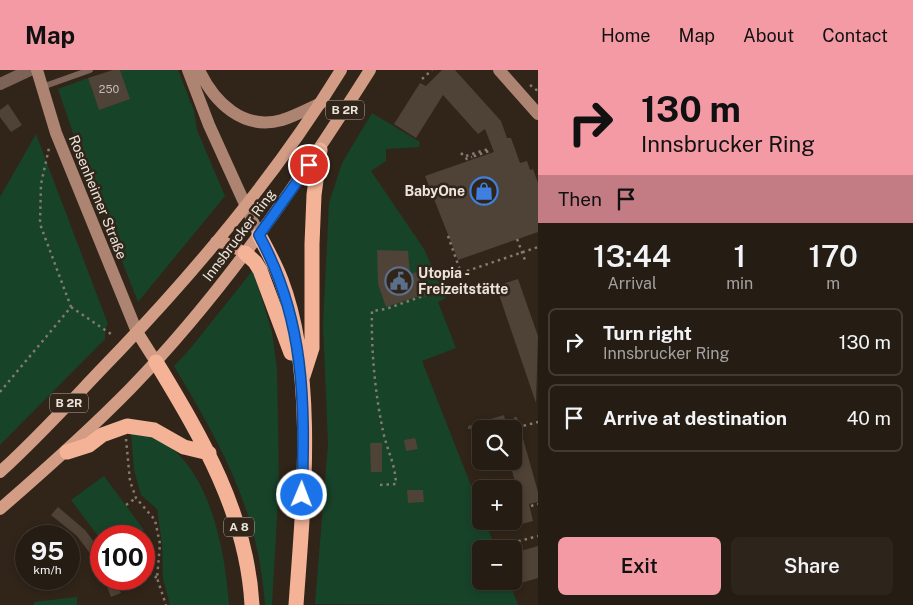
<!DOCTYPE html>
<html lang="en">
<head>
<meta charset="utf-8">
<style>
	body { margin:0; font-family:"Public Sans",sans-serif; background:#2d251c; color:#f1f3f6; height:100vh; display:flex; flex-direction:column; font-size:19px; white-space:nowrap }
	* { box-sizing:border-box; margin:0 }
	p { font-size:16px; color:#a3a1a0 }
	.icon { flex:none; width:28px; height:28px; fill:none; stroke:currentColor; stroke-width:2; stroke-linecap:round; stroke-linejoin:round }
	.map { position:relative; flex:1; overflow:hidden }
	.sheet { display:flex; flex-direction:column; background:#251c13; width:375px }
	.sheet>* { flex:none }
	.hud { background:#f49aa5; color:#111; overflow:hidden }
	.fabs { position:absolute; left:472px; top:350px; display:grid; gap:10px }
	.fabs a { display:grid; place-items:center; width:50px; height:50px; border-radius:8px; background:#251c13; box-shadow:0 2px 8px #0003,0 0 0 1px #423a33; font-size:25px }
	.speed { position:absolute; left:15px; top:455px; display:flex; gap:10px; font-size:25px; font-weight:700; text-align:center }
	.speed>* { display:grid; place-content:center; width:65px; height:65px; border-radius:50%; background:#251c13; box-shadow:0 2px 8px #0003,0 0 0 1px #423a33; line-height:1 }
	.speed small { font-size:12px; font-weight:400 }
	.speed .limit { border:8px solid #d22; background:#fff; color:#111 }
	.pin { position:absolute; display:grid; place-items:center; width:42px; height:42px; color:#fff; margin:-21px; border:2px solid #fff; border-radius:50%; box-shadow:0 1px 5px #0007 }
	.me { position:absolute; width:55px; margin:-28px; rotate:1deg; stroke-linejoin:round; filter:drop-shadow(0 0 4px #0008) }
	.turn { display:flex; align-items:center; gap:18px; height:105px; padding:0 20px; font-size:22px }
	.turn .icon { width:65px; height:65px; stroke-width:2.5 }
	.turn b { display:block; font-size:35px; line-height:42px }
	.then { display:flex; align-items:center; height:48px; padding:0 20px; background:#0003; gap:10px; font-size:19px }
	.eta { display:flex; justify-content:space-evenly; align-items:center; height:85px; text-align:center }
	.eta b { font-size:30px; font-weight:600; line-height:35px }
	.button { display:flex; gap:10px; margin-top:auto; padding:10px 20px }
	.button a { flex:1; height:58px; border-radius:8px; background:#f49aa5; color:#111; font-size:20px; font-weight:600; line-height:58px; text-align:center }
	.button a+a { background:#2d251c; color:#f1f3f6 }
	ul { padding:0; list-style:none }
	li { display:flex; align-items:center; gap:15px; height:68px; margin:0 10px 8px; padding:0 10px; border:2px solid #423a33; border-radius:8px }
	li div { flex:1 }
	li b { display:block; font-size:19px }
	li em { font-style:normal }
	header { display:flex; align-items:center; gap:30px; box-sizing:border-box; height:70px; padding:0 25px; background:#f49aa5; color:#111 }
	header strong { font-size:24px }
	nav { display:flex; gap:28px; margin-inline-start:auto; font-size:18px }
	main { display:flex; flex:1; min-height:0 }
	.map>svg:first-child { display:block }
	.green { fill:#174329 }
	.building { fill:#4f4236 }
	.lines { fill:none; stroke-linecap:round; stroke-linejoin:round }
	.path { stroke:#847a70; stroke-width:2.5; stroke-dasharray:2.5 4; stroke-linecap:butt }
	.lane { stroke:#7d6257; stroke-width:6 }
	.street { stroke:#7d6257; stroke-width:12 }
	.secondary { stroke:#ad8371; stroke-width:12 }
	.primary { stroke:#d29c85; stroke-width:12 }
	.highway { stroke:#f4b397; stroke-width:15 }
	.route-casing { stroke:#114b97; stroke-width:12 }
	.route { stroke:#1a73e8; stroke-width:9 }
	.labels { text-anchor:middle; dominant-baseline:central; stroke-width:5; stroke-linejoin:round; paint-order:stroke }
	.number-label { font-size:11px; fill:#c5bcb2 }
	.shield { fill:#312519; stroke:#b4aba2; stroke-width:1 }
	.shield-label { font-size:12px; font-weight:bold; fill:#ece4dc }
	.poi-label { font-size:14px; font-weight:bold; fill:#ece4dc; stroke:#312519; text-anchor:end }
	.street-label { font-size:14px; fill:#ece4dc; stroke:#312519 }
</style>
</head>
<body>
<header>
<strong>Map</strong>
<nav><a>Home</a><a>Map</a><a>About</a><a>Contact</a></nav>
</header>
<main>
<div class="map">
<svg width="538" height="535" viewBox="0 0 538 535">
	<rect width="100%" height="100%" fill="#312519"/>
	<path class="green" d="M120,0H178L194,41L197,60L225,126L138,232L80,84L58,19L88,8L99,39Z
		M372,43L420,72L419,77L386,79V91L371,101L424,179L446,228L438,232L456,278L422,291L481,441V451H485L496,479H481V511H509L518,535L315,534L328,374L323,255L329,133L342,93Z
		M36,64L108,254L105,259V269L0,375V127Z
		M253,200L272,262L277,300L279,412L272,535H265C258,439 222,377 174,296L189,280Z
		M131,364C138,365 148,364 154,367C210,393 225,480 229,535H170L163,509L162,474L157,439L141,425L134,400Z
		M104,406L144,460L136,466H101V470L71,430Z
		M77,527V535H34V532Z"/>
	<path class="building" d="M113,0H120L130,29L99,40L88,8Z
		M442,0H455L501,51L507,68H511L520,93L527,91L530,100L533,99L538,113V162L458,190L425,106L494,82L485,59L478,64L443,25L416,68L394,54L420,13L426,16Z
		M8,34L22,55L11,62L0,47V40Z
		M377,180L408,181L410,204L417,202L425,224L386,237L378,214Z
		M518,209L538,266L536,333L496,216Z
		M504,345L507,359H468V356Z
		M514,347H517L538,422V432L529,434L533,451L514,456L515,411L509,391H514Z
		M415,368L418,379L406,381L404,370Z
		M370,373H382V402H371Z
		M407,420H423L424,432L408,433Z
		M58,437L85,460L101,481V498L77,466L51,445Z
		M538,476V508L514,515V483Z
		M104,509H115L121,523L111,527Z"/>
	<g class="lines">
		<path class="path" d="M422,9L432,0
			M530,15L538,21
			M461,83L467,89L472,87
			M466,86L488,79L489,81L472,87L473,89
			M448,166L461,203L538,177
			M517,169L525,190
			M71,237L111,264
			M0,322L71,237L40,154L41,114L49,78
			M511,359L538,352
			M126,369L130,411L136,428L155,450L160,474L157,508L166,535
			M380,415L396,414C395,392 387,381 383,361C375,323 371,280 372,241L386,239L446,218
			M126,435L136,428
			M531,436L538,434
			M512,473L538,466
			M144,499L157,508"/>
		<path class="lane" d="M42,17L90,0"/>
		<path class="street" d="M0,14L30,0"/>
		<path class="secondary" d="M37,0L56,63L137,262
			M188,0L209,55L259,165
			M199,0C214,32 243,61 282,50C295,46 308,39 321,33
			M499,0L538,44"/>
		<path class="primary" d="M216,172L226,173L245,183
			M137,262L156,292
			M0,402C42,364 79,322 119,281C201,195 279,101 341,0
			M0,439C45,400 89,361 131,318C223,223 299,112 370,0"/>
		<path class="highway" d="M259,165C267,180 275,194 281,210C317,304 303,436 296,535
			M245,183L255,192L260,200L291,283
			M156,292C202,368 247,444 252,535
			M303,306L312,278V174L314,125L320,80
			M67,382L89,375L102,365L127,356L154,360L184,377L209,383"/>
	</g>
	<g class="lines">
		<g class="route-casing">
			<path id="route" d="M302,425C305,331 305,250 259,165L309,95"/>
		</g>
		<use href="#route" class="route"/>
	</g>
	<defs>
		<g id="shop-ring" transform="scale(1.4375)"><circle r="9.5" fill="#312519" stroke="#3f7fe0" stroke-width="1.5"/><path d="M-5-2.5h2.3a2.7 3.5 0 0 1 5.4 0H5L5.5 6h-11ZM-1.5-2.5h3a1.5 2.3 0 0 0-3 0Z" fill="#3f7fe0"/></g>
		<g id="civic-ring" transform="scale(1.4375)"><circle r="9.5" fill="#312519" stroke="#5c6f8a" stroke-width="1.5"/><path d="M-.6-6.5H3V-4.5H.6V-3L4-1V1h2V6H-6V1h2V-1L-.6-3ZM-1.2 2.5V6h2.4V2.5Z" fill="#5c6f8a"/></g>
	</defs>
	<g fill-rule="evenodd">
		<use href="#shop-ring" x="484" y="121"/>
		<use href="#civic-ring" x="399" y="211"/>
	</g>
	<g class="labels">
		<g class="number-label">
			<text x="109" y="19">250</text>
		</g>
		<g class="shield">
			<rect x="326" y="30.5" width="38" height="19" rx="4"/>
			<rect x="50" y="323.5" width="38" height="19" rx="4"/>
			<rect x="224" y="447.5" width="30" height="19" rx="4"/>
		</g>
		<g class="shield-label">
			<text x="345" y="40">B 2R</text>
			<text x="69" y="333">B 2R</text>
			<text x="239" y="457">A 8</text>
		</g>
		<g class="poi-label">
			<text x="465" y="121">BabyOne</text>
			<text x="418" y="203" text-anchor="start">Utopia -<tspan x="418" dy="16">Freizeitstätte</tspan></text>
		</g>
		<g class="street-label">
			<text transform="translate(98 127) rotate(68)">Rosenheimer Straße</text>
			<text transform="translate(239 165) rotate(-53)">Innsbrucker Ring</text>
		</g>
	</g>
</svg>
<div class="fabs">
<a><svg class="icon" aria-label="search" viewBox="0 0 24 24"><circle cx="10" cy="10" r="6"/><path d="M15 15l6 6"/></svg></a>
<a>+</a>
<a>−</a>
</div>
<div class="speed"><div>95<small>km/h</small></div><div class="limit">100</div></div>
<div class="pin" style="left:309px;top:95px;background:#d93025"><svg class="icon" aria-label="arrive" viewBox="0 0 24 24"><path d="M6 21V4h12l-3 4 3 4H6"/></svg></div>
<svg class="me" style="left:302px;top:425px" viewBox="-20 -20 40 40"><circle r="17" fill="#1a73e8" stroke="#fff" stroke-width="3"/><path d="M0-11L8 9 0 5-8 9z" fill="#fff"/></svg>
</div>
<section class="sheet">
<div class="hud">
<div class="turn"><svg class="icon" aria-label="right" viewBox="0 0 24 24"><path d="M7 20v-9h11M14 6l5 5-5 5"/></svg><div><b>130 m</b>Innsbrucker Ring</div></div>
<div class="then">Then<svg class="icon" aria-label="arrive" viewBox="0 0 24 24"><path d="M6 21V4h12l-3 4 3 4H6"/></svg></div>
</div>
<div class="eta">
<div><b>13:44</b><p>Arrival</p></div>
<div><b>1</b><p>min</p></div>
<div><b>170</b><p>m</p></div>
</div>
<ul>
<li><svg class="icon" aria-label="right" viewBox="0 0 24 24"><path d="M7 20v-9h11M14 6l5 5-5 5"/></svg><div><b>Turn right</b><p>Innsbrucker Ring</p></div><em>130 m</em></li>
<li><svg class="icon" aria-label="arrive" viewBox="0 0 24 24"><path d="M6 21V4h12l-3 4 3 4H6"/></svg><div><b>Arrive at destination</b></div><em>40 m</em></li>
</ul>
<div class="button"><a>Exit</a><a>Share</a></div>
</section>
</main>
</body>
</html>
